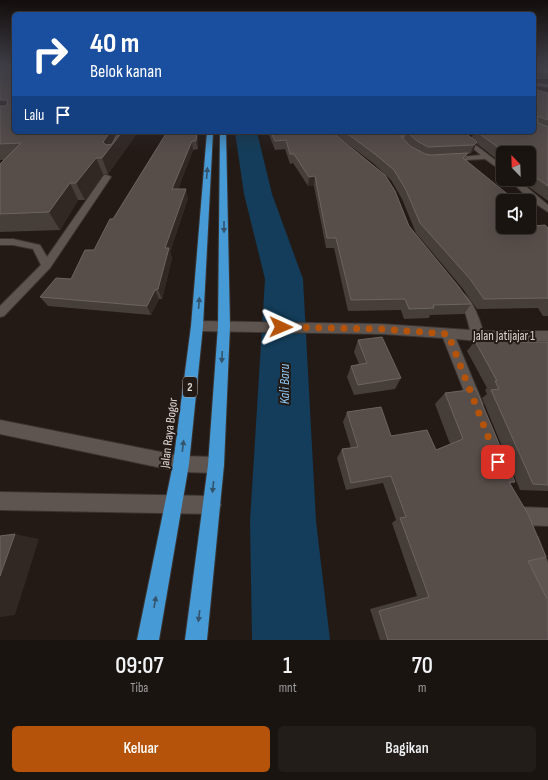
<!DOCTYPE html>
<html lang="id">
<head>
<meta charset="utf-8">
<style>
	body { margin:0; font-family:"Sofia Sans Condensed",sans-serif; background:#231d19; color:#f1f3f6; height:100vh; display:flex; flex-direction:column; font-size:15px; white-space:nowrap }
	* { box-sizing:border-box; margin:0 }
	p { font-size:13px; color:#9f9e9f }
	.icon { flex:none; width:22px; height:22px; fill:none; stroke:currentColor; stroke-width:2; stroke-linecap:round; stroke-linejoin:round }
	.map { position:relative; height:640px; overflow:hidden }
	.side { display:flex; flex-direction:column; background:#1a1410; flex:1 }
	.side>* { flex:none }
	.hud { position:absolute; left:12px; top:12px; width:524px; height:122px; border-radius:6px; box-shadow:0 4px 16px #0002,0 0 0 1px #383330; background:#1a4fa0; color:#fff; overflow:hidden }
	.needle { width:26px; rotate:337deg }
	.buttons { position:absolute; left:496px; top:146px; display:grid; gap:8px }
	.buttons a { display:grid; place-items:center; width:40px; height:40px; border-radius:6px; background:#1a1410; box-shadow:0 4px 16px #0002,0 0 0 1px #383330; font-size:20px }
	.pin { position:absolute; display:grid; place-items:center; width:34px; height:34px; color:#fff; margin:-17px; border-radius:8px; box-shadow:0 2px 6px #0006 }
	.me { position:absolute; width:44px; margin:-22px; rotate:91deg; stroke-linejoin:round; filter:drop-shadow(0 0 3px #0008) }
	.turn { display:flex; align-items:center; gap:14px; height:84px; padding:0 12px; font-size:18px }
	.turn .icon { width:52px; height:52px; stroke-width:2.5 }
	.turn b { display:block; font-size:28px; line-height:34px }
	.then { display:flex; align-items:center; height:38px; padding:0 12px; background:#0003; gap:8px; font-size:15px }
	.eta { display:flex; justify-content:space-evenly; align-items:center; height:68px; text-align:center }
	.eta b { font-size:24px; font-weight:600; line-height:28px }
	.primary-button { display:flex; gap:8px; margin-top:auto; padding:8px 12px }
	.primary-button a { flex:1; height:46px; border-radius:6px; background:#b45309; color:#fff; font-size:16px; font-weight:600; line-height:46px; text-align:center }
	.primary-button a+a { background:#231d19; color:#f1f3f6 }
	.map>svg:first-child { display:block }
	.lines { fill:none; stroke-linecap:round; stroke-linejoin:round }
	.river { fill:#133d5a; fill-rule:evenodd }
	.minor-casing { stroke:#3a3431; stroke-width:2 }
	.highway-casing { stroke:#3a3431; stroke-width:2 }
	.minor { fill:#5f5550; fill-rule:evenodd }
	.highway { fill:#469ad5; fill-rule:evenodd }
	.wall { fill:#463e39; fill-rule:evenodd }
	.shaded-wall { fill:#312824 }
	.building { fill:#574e4a; stroke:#6c6460 }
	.oneway { fill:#33546c }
	.route { stroke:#b45309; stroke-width:7; stroke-dasharray:0 12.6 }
	.labels { text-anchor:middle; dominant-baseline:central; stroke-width:4; stroke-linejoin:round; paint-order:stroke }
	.shield { fill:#231a16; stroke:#a7a09c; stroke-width:1 }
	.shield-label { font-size:12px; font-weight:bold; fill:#dfd9d6 }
	.street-label { font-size:13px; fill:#dfd9d6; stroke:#231a16 }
	.water-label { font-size:14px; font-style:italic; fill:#8dc7f3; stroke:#231a16 }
</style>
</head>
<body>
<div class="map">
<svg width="548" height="640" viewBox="0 0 548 640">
	<rect width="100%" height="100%" fill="#231a16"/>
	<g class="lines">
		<path class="river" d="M235,132H257L272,194L303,279L316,521L330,640H252L250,521L265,279L244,194Z"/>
		<g class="minor-casing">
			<path id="minor" d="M534,83L548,85V87L534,85Z
				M422,132H429L431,134L428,136L401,139L407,146L404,148L393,138L396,136Z
				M460,136H464L503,166V172L485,159L447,161L445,160L449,158L481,155L460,138Z
				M104,175H107L111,177L50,268L4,316L0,317V306L41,265L33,249L13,245H0V239H13L40,245L47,257Z
				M509,179H517L548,205V212L530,200Z
				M460,292C472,296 480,320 483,331H548V341H478L456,339L483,404L481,409L476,411L471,409L443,338L382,334L197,331L193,329L191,326L193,323L197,321L382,324L470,330L466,315L454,296L456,293Z
				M0,420L181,456L216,457L222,459L224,465L222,471L216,473L181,472L0,434Z
				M0,492L212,496L218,499L221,505L218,511L212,514L0,510Z
				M519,507L548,508V526L519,525L513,522L510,516L513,510Z
				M531,535L538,537L548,563V599L541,596L522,544L524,537Z"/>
		</g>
		<g class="highway-casing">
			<path id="highway" d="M207,132H213L203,326L189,464L159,640H137L173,464L191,326Z
				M220,132H226L230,326L224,465L207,640H185L208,465L218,326Z"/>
		</g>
		<use href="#minor" class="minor"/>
		<use href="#highway" class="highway"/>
	</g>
	<path class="wall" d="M0,65L14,132H138L108,174H103L85,200H78L60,230L0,232V164L4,160H0Z
		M534,65H548V79H534Z
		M534,89L548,93V201L518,179H529V153H503V164L476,143L473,151L470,154H467L465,159L503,227L548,228V316H543L538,308L477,309L463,289L416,233L402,199L391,180L373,163L332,132H534ZM406,133L404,140L399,134ZM474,133L471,138L466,134H467Z
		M167,132H198V149L193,150L178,189L188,198L170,252L172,258L162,299H159L151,315L48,306L40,297L71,279L94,250Z
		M268,132H332L409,226L471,304L464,314L430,315L429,318L404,319L401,310L348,311L334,248H326L314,186H308L293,163L290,164L285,149L275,150Z
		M529,212L535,217L529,226Z
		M358,340L401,378L395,389L354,395L347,377L351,366L359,364L354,352Z
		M475,341L548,342V491L520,490L482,398L487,394L485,390L487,388L467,351Z
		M445,393L515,482L510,484L528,561L548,640H380L370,609L417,596L392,523L396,520L383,483L346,490L337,458L342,449L351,448L343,422L347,412L391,436L436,450L450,444L435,404Z"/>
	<path class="shaded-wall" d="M0,100H6L14,114H0Z
		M110,132H138L108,174L102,158L103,142Z
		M197,132H198V149L196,141Z
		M393,132H407L406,133L396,135Z
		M459,132H474V133L458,135Z
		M192,141L193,150L175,198L172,189Z
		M477,142L473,151L470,154L474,145Z
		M96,158L103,174L85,200L76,183Z
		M315,176L314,186H308L309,177Z
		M70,183L78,200L60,230L49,212Z
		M186,189L188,198L170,252L172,258L162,299L158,289L165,248Z
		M155,290L159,299L151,315L147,306Z
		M15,534L39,539L15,615L0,617V576Z"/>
	<path class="building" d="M0,65H14V132H110L103,142L106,145L112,144L118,132H122L102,158H96L76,183H70L49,212L0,214V164L21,143L0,144V106H6L8,101L6,100H0Z
		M534,65H548V72H534Z
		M534,89L548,93V120L537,116L538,123L548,127V186L529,173V153H506L477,132H534Z
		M167,132H197L196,141H192L172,189H186L165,248H169L158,289L155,290L147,306L40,297L56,278L71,279L85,250H94L110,219H113Z
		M271,132H332L385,175L395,191L409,226L459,287L471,304L433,305L434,308L409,309L405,299L351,300L336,238H327L315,176L309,177L294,154H290L286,140L275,141Z
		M345,132H397L410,146L425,154L431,155L468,153L463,158L516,201H503V227H507L510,228L545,225L548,228V299L547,298L484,299L470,279L420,223L406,190L394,170L375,154Z
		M407,132H464L477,142L474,145L428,147L417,141Z
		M529,212L535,217L529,218Z
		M382,337L401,378L358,385L351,366L367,363L358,340Z
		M520,340L522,342H548V485L533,484L491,390L499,389L495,381H497L475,341Z
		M476,389L515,482H509L528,514L546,557L528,561L548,601V640H388L379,611L429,597L400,518L406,517L391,476L351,483L342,449L358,447L347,412L381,407L391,436L427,430L436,450L463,439L445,393Z
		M15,534L0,576V536Z"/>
	<defs><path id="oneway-solid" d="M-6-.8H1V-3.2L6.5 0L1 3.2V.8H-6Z"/></defs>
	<g class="oneway">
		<use href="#oneway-solid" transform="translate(207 173) rotate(-86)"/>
		<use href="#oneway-solid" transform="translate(224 227) rotate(90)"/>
		<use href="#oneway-solid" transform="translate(199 303) rotate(-86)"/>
		<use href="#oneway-solid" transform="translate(222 357) rotate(93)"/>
		<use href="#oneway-solid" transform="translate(183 446) rotate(-83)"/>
		<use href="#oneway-solid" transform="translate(213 487) rotate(96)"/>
		<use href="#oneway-solid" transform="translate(155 602) rotate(-80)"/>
		<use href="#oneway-solid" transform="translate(199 616) rotate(97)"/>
	</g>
	<linearGradient id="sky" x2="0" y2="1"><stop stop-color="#130e0c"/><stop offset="0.42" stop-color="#3f3e47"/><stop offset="1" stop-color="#3f3e47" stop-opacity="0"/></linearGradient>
	<rect width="548" height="154" fill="url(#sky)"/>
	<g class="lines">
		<path class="route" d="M281,327L382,329L448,334L498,462"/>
	</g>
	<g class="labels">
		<rect class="shield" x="183" y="377" width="14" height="20" rx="3"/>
		<g class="shield-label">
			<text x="190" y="387">2</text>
		</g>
		<g class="street-label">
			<text x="504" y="336">Jalan Jatijajar 1</text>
			<text transform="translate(169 433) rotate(-83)">Jalan Raya Bogor</text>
		</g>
		<g class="water-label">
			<text transform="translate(284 384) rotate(-90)">Kali Baru</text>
		</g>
	</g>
</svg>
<div class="buttons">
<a><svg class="needle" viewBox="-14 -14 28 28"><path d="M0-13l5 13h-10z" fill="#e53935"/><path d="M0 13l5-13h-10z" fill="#9f9e9f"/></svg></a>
<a><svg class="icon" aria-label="sound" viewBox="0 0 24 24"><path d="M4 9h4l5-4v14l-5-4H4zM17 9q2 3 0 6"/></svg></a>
</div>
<div class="pin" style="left:498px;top:462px;background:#d93025"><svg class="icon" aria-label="arrive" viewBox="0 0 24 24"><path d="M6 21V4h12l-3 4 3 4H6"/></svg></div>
<svg class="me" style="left:281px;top:327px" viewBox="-20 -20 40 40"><path d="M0-17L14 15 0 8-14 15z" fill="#b45309" stroke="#fff" stroke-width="4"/></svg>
<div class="hud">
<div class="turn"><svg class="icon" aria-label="right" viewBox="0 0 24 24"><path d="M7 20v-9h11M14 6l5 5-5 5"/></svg><div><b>40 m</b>Belok kanan</div></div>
<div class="then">Lalu<svg class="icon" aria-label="arrive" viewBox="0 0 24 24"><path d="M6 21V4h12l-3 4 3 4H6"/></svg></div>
</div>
</div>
<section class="side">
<div class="eta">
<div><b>09:07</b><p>Tiba</p></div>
<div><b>1</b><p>mnt</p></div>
<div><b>70</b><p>m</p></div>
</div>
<div class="primary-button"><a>Keluar</a><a>Bagikan</a></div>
</section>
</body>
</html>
